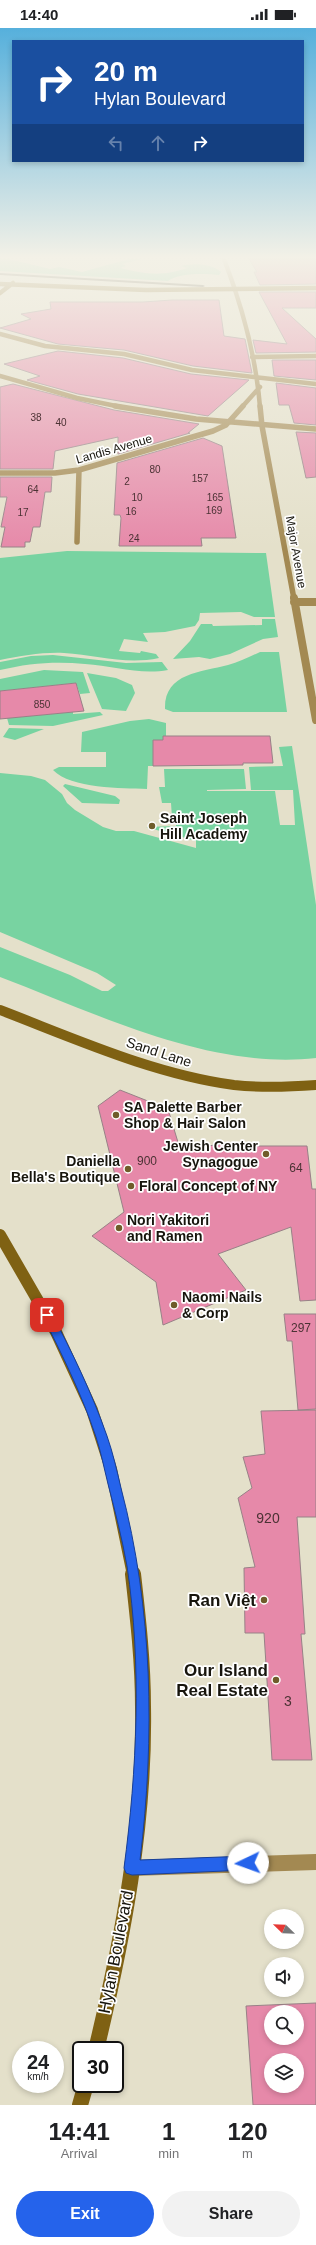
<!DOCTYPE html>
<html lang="en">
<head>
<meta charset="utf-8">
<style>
	body { margin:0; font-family:Arial,sans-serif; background:#f2f2f2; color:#202124; height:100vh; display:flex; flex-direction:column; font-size:15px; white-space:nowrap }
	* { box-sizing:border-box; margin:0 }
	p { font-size:13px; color:#757577 }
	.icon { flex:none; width:22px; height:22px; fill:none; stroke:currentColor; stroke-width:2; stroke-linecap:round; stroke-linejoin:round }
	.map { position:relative; height:2077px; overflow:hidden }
	.drawer { display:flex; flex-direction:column; background:#fff; flex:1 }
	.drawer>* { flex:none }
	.top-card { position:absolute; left:12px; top:12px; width:292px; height:122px; border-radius:0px; box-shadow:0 2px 6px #0003; background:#1a4fa0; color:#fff; overflow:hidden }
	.needle { width:26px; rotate:293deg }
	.fabs { position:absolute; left:264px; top:1881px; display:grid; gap:8px }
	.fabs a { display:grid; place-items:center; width:40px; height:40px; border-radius:50%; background:#fff; box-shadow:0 2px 6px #0003; font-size:20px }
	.speed { position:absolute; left:12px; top:2013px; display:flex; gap:8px; font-size:20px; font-weight:700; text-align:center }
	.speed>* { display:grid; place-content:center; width:52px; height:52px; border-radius:50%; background:#fff; box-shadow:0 2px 6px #0003; line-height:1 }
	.speed small { font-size:10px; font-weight:400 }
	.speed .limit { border:2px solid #111; border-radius:6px; background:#fff; color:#111 }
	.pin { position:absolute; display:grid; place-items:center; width:34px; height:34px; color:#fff; margin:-17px; border-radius:8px; box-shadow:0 2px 6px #0006 }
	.me { position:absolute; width:44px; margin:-22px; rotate:267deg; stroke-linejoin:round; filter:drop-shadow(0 0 3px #0008) }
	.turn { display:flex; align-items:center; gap:14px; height:84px; padding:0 16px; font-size:18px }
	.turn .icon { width:52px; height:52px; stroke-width:2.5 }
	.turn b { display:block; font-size:28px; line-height:34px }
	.lanes { display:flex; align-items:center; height:38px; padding:0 16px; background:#0003; justify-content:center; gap:20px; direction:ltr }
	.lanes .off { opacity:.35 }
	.eta { display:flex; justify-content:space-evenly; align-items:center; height:68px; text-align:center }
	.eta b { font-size:24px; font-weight:700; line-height:28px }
	.button { display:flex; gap:8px; margin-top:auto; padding:8px 16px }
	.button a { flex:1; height:46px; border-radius:24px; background:#2563eb; color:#fff; font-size:16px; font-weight:700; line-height:46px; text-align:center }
	.button a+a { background:#f2f2f2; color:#202124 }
	.status { display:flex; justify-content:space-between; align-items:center; height:28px; padding:0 20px; background:#fff; direction:ltr }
	.status svg { height:11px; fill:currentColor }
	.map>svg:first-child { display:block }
	.green { fill:#78d3a1 }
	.building { fill:#e689a9; stroke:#988187; fill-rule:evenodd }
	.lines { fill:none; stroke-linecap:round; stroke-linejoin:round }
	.street-far3 { stroke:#a38952; stroke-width:4.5 }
	.street-far2 { stroke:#a38952; stroke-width:5.5 }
	.street-far1 { stroke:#a38952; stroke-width:8 }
	.street { stroke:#a38952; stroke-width:16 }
	.secondary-far3 { stroke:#7f6113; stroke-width:4.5 }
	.secondary-far2 { stroke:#7f6113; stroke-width:10 }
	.secondary-far1 { stroke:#7f6113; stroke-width:12 }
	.secondary { stroke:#7f6113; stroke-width:16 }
	.highway { fill:#3c331e; fill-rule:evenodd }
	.route { fill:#2563eb; stroke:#184099 }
	.poi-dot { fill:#6f5c2a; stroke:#fff; stroke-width:1.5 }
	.labels { text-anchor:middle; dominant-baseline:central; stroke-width:3.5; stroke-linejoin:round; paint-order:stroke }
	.far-number-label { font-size:10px; fill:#4b3234 }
	.far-street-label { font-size:12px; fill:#17150d; stroke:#fff }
	.number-label { font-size:12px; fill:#4b3234 }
	.poi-label { font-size:14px; font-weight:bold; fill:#17150d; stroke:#fff; text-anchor:start }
	.street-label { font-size:14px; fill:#17150d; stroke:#fff }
	.near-number-label { font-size:14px; fill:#4b3234 }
	.near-poi-label { font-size:17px; font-weight:bold; fill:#17150d; stroke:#fff; text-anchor:end }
	.near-street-label { font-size:17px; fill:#17150d; stroke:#fff }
</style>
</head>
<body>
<div class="status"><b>14:40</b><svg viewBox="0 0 49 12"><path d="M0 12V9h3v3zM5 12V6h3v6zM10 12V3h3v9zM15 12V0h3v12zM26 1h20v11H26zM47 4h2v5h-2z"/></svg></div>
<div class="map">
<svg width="316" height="2077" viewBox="0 0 316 2077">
	<rect width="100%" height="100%" fill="#e4e0ca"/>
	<path class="green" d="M0,231H9L50,241L59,239L82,244L129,231H142L122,236L126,238L120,240C145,246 162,249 187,240L181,238C193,235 211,235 221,244L219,247C206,245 177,245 168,253L0,243Z
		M67,523L266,525L275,589H254L241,584L200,585L199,592L195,598L165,604L143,605L148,614L124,611L119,623L140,625L141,623L156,626L159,630C126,637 96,627 64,625C42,624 22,628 0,632V530Z
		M262,591H275L278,609L263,611L230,626L210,631L199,629L173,631L190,613L201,596H212L213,598L262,597Z
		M260,624H279L287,684H173L165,681C164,645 201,644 228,637C239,634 249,629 260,624Z
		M53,627L126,635L162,634L168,642C140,647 113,638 85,636C56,633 29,635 0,642V634L31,628Z
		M44,642L83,644L90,665L80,666L76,655L0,663V651Z
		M87,645L116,650L132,657L135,665L126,683L102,681Z
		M73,684V686L100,684L103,687L53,698L9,697L7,690Z
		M149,691L166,695V708H163V712H153V738H148L147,761C122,760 71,761 53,742L59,739H106V724H81L82,704L130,693Z
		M9,700L44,701L15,712L3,709Z
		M292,718L316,877V1030C209,1042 98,986 0,949V919L70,947L102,963H108L116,957L97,945L0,904V745L31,748L45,752L62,766L67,775L75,782L103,799L116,803H134L196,820V813L146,799L176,798V790H172L171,775H162L159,759H165L164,741H244L246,761L207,762V763H275L280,797H295L293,762H251L249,739L283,738L279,719Z
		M65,756L115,768L120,772L119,776L82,775L63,758Z"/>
	<path class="building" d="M249,231H316V256L260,257L254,244H257Z
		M259,264H316V280H282L316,311V324L256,325L253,312L287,316Z
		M172,272H219L224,308L245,311L252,345L193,338L124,322L58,316L0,300L31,291L21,286L51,281L50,274H143Z
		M58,323L123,330L191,346L249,352L208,388L78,366L27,352L40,348L4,336Z
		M272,332H316V352L274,348Z
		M276,355L316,360V397L294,395L289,377H279Z
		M13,356L114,382L199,396L188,405H190L118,426V409L55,423L53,441H0V359Z
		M296,404L316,405V449L306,450Z
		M203,410L222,418L236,510H201L202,518H119L121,490L120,487H114L117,435Z
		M0,449H52L51,464H45L40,499H33L30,514H25V519H1L5,499H1L7,469H0Z
		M76,655L84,683L0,691V663Z
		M163,708H270L273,735H243V737L153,738V712H163Z
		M120,1062L168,1081L180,1121L225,1116V1118H307L312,1161H316V1272L300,1273L291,1199L218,1226L246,1262L163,1297L156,1254L92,1208L124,1184L98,1078Z
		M284,1286H316V1381L298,1382L292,1313H287Z
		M316,1382V1489H297L305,1606H301L312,1732H272L264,1605H245L244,1540L255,1539L238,1470L252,1460L243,1429L265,1426L261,1383Z
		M316,1975V2077H253L246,1978ZM271,1984H297V2010H271ZM271,2032H297V2058H271Z"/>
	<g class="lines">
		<path class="street-far3" d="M224,231C242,278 256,329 260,379
			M0,306L45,318L124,326L192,342L316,356
			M252,329L316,328
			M0,348L77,370L121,379
			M242,379L260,359"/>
		<path class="street-far2" d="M115,378L196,391L316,401
			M260,378L262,398L294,571
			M0,445H55L79,442L213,403L226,397L243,378
			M77,514L79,442"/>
		<path class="street-far1" d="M294,570L316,692
			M294,574H316"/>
		<path class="street" d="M132,1840L316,1834"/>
		<path class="secondary-far3" d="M0,256L146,262L316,260
			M0,265L13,255"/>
		<path class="secondary-far2" d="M0,982C76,1011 153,1046 234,1057C261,1060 289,1059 316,1057"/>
		<path class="secondary-far1" d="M0,1207L56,1304L92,1382L111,1441L133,1547"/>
		<path class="secondary" d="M96,2022C123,1910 145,1795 143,1679C143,1634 138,1590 133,1546
			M80,2077L86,2056"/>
		<path class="highway" d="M0,245L203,257L205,258L203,259L0,247Z"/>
	</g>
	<linearGradient id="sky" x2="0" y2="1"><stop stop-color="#56b0dc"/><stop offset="0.44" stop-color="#f3f1e7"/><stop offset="1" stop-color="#f3f1e7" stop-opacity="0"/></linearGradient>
	<rect width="316" height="521" fill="url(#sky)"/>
	<path class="route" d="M47,1283L51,1284C72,1324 92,1365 107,1408C113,1425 117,1443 121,1460C153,1581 155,1709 140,1832L248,1828L254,1830L256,1835L254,1840L248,1842L132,1847L126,1845L124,1840C137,1742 142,1637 127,1538C122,1510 115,1483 108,1456C104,1440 101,1424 96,1409C82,1367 62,1326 42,1287Z"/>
	<g class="poi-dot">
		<circle cx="152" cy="798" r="4"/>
		<circle cx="116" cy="1087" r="4"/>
		<circle cx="266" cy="1126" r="4"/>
		<circle cx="128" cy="1141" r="4"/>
		<circle cx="131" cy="1158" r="4"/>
		<circle cx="119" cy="1200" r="4"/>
		<circle cx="174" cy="1277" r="4"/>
		<circle cx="264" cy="1572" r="4"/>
		<circle cx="276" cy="1652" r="4"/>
	</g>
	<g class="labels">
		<g class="far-number-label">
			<text x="36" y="389">38</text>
			<text x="61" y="394">40</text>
			<text x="155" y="441">80</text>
			<text x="200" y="450">157</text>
			<text x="127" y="453">2</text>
			<text x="33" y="461">64</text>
			<text x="137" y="469">10</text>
			<text x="215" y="469">165</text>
			<text x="214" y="482">169</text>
			<text x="131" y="483">16</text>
			<text x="23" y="484">17</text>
			<text x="134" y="510">24</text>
			<text x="42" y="676">850</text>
		</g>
		<g class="far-street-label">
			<text transform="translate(114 421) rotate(-16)">Landis Avenue</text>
			<text transform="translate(296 524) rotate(80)">Major Avenue</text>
		</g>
		<g class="number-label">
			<text x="147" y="1133">900</text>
			<text x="296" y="1140">64</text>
			<text x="301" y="1300">297</text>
		</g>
		<g class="poi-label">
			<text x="160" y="790">Saint Joseph<tspan x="160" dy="16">Hill Academy</tspan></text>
			<text x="124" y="1079">SA Palette Barber<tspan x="124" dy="16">Shop &amp; Hair Salon</tspan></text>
			<text x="258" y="1118" text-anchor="end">Jewish Center<tspan x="258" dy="16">Synagogue</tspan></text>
			<text x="120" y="1133" text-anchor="end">Daniella<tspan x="120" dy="16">Bella's Boutique</tspan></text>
			<text x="139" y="1158">Floral Concept of NY</text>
			<text x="127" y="1192">Nori Yakitori<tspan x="127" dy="16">and Ramen</tspan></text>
			<text x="182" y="1269">Naomi Nails<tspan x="182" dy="16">&amp; Corp</tspan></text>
		</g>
		<g class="street-label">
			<text transform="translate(159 1024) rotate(18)">Sand Lane</text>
		</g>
		<g class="near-number-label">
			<text x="268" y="1490">920</text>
			<text x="288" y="1673">3</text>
		</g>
		<g class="near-poi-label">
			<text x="256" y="1572">Ran Việt</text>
			<text x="268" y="1642">Our Island<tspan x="268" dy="20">Real Estate</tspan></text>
		</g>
		<g class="near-street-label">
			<text transform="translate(116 1924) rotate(-79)">Hylan Boulevard</text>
		</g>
	</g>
</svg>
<div class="fabs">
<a><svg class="needle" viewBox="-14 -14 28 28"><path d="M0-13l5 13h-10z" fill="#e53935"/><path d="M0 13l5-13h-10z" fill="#757577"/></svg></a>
<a><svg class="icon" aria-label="sound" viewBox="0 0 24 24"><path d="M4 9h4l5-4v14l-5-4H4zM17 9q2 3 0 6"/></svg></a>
<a><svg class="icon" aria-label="search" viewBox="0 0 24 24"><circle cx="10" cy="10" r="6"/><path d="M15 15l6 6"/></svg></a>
<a><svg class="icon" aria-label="layers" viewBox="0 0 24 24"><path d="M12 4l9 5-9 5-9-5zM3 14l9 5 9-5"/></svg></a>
</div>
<div class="speed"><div>24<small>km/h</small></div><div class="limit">30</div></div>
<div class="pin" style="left:47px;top:1287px;background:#d93025"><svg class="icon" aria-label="arrive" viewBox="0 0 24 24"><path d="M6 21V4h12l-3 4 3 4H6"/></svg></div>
<svg class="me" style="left:248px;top:1835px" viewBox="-20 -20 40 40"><circle r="19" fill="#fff"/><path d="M0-13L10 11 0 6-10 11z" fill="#2563eb"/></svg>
<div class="top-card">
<div class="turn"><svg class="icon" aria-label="right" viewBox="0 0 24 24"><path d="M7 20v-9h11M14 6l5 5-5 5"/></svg><div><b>20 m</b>Hylan Boulevard</div></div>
<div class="lanes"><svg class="icon off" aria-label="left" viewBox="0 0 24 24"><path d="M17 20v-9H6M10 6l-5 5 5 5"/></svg><svg class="icon off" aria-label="ahead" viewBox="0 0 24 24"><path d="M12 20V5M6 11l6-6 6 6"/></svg><svg class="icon" aria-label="right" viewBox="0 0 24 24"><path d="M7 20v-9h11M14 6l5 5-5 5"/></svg></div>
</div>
</div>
<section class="drawer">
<div class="eta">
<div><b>14:41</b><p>Arrival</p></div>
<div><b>1</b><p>min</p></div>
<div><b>120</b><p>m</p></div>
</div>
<div class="button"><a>Exit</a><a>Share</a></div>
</section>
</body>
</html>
